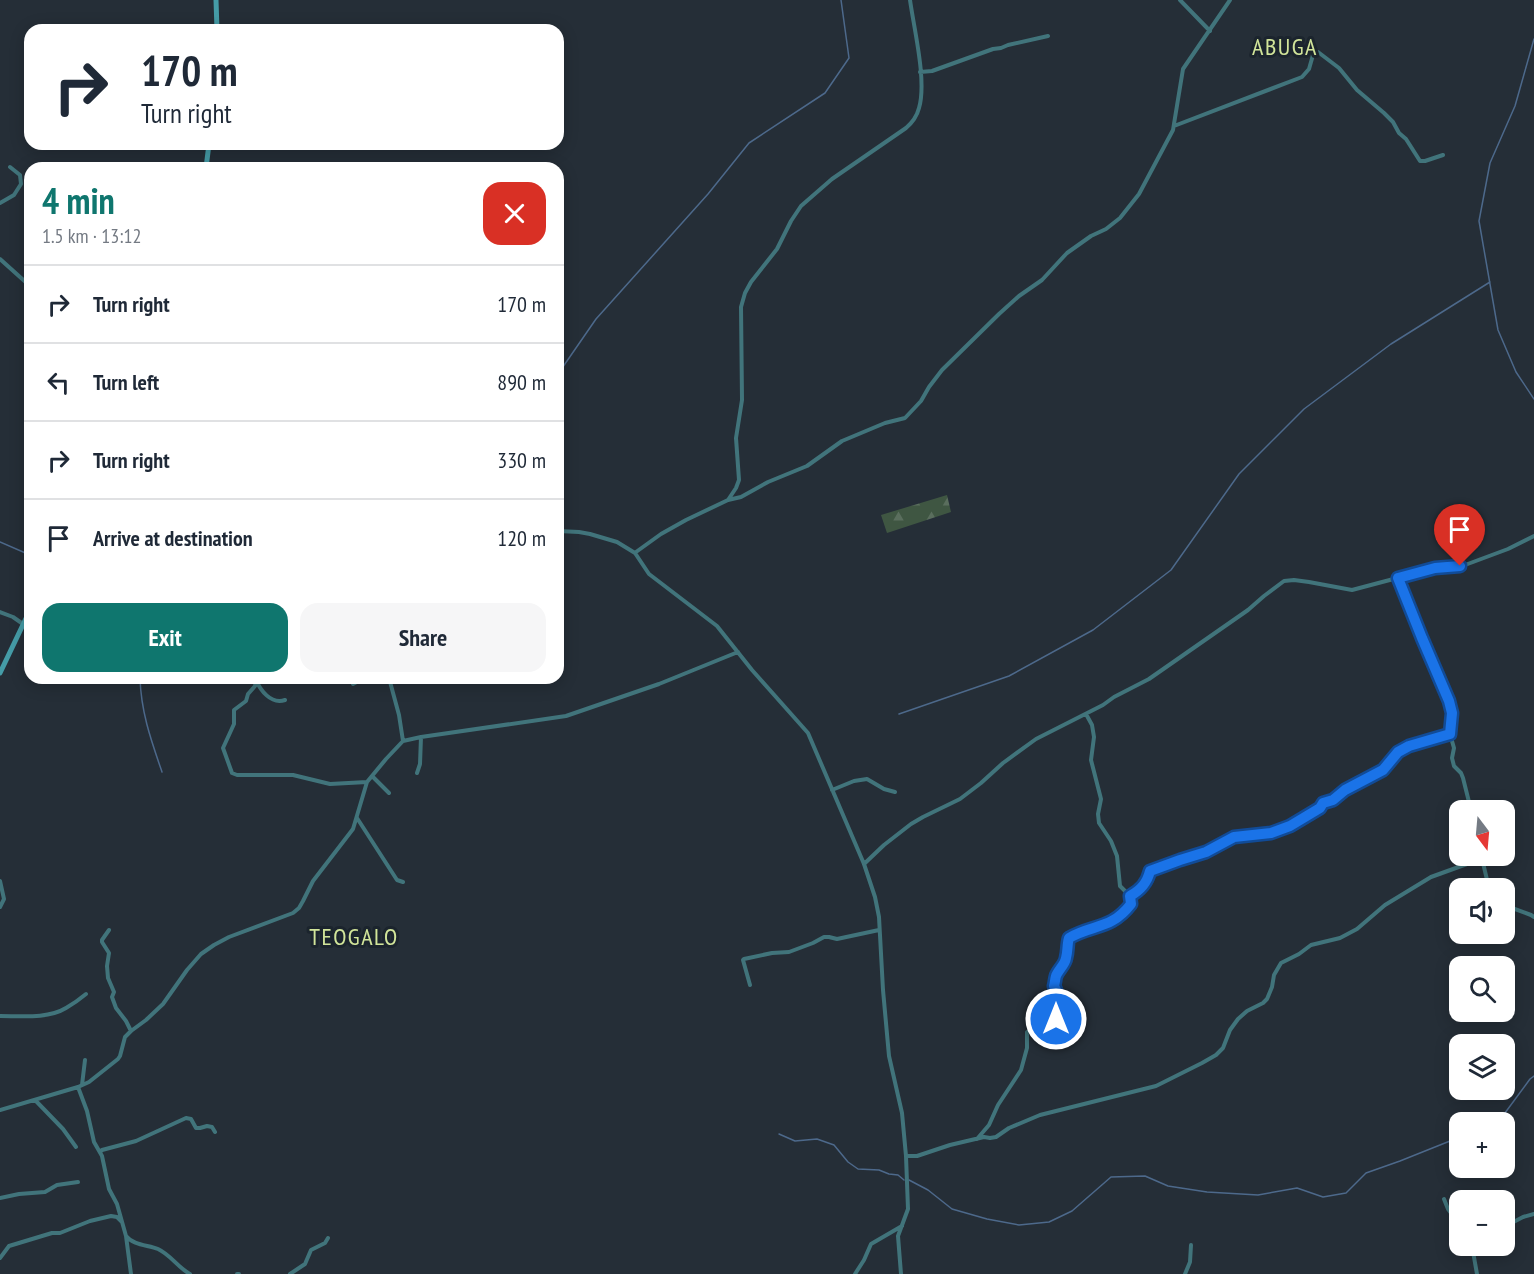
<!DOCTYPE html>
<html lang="en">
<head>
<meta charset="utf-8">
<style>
	body { margin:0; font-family:"PT Sans Narrow",sans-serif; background:#f6f6f7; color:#1f2937; height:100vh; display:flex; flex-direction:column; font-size:22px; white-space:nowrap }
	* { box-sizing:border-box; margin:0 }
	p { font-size:20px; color:#747a83 }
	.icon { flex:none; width:33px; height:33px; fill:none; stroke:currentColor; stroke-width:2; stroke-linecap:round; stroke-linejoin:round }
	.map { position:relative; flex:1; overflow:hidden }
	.panel { position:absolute; left:24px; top:162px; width:540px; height:522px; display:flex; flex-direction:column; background:#fff; border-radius:18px; box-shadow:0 3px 15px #0003 }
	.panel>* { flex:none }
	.top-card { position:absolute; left:24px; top:24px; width:540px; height:126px; border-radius:18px; box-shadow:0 3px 15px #0003; background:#fff; color:#1f2937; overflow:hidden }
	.needle { width:39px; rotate:164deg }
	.controls { position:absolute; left:1449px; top:800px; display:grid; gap:12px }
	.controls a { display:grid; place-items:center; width:66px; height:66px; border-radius:12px; background:#fff; box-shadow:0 3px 15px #0003; font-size:30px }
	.pin { position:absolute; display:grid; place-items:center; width:51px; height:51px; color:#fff; margin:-62px -26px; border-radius:50% 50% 50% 0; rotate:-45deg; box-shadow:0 0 6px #0007 }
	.pin .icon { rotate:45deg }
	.me { position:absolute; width:66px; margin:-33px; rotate:0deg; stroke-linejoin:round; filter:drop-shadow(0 0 4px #0008) }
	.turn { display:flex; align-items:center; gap:21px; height:126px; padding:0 18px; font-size:27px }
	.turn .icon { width:78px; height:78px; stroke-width:2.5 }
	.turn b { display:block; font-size:42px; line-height:51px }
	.round { display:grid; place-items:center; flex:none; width:63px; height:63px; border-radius:18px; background:#f6f6f7 }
	.summary { display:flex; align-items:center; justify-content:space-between; height:102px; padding:0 18px }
	h1 { font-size:36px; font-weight:700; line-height:45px; color:#0f766e }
	.cta { display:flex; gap:12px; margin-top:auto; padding:12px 18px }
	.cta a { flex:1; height:69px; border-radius:18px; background:#0f766e; color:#fff; font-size:24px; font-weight:700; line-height:69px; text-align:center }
	.cta a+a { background:#f6f6f7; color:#1f2937 }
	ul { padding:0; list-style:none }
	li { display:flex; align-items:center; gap:18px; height:78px; padding:0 18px; border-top:2px solid #e0e1e3 }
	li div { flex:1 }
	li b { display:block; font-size:22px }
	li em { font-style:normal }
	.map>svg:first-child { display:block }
	.forest { fill:url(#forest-firs) }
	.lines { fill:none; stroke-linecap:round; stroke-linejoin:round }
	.stream { stroke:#4d698b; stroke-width:1.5 }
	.minor { stroke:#41747b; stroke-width:4 }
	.secondary { stroke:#459ca7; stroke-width:5 }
	.route-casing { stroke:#114b97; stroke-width:15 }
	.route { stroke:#1a73e8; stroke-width:10 }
	.labels { text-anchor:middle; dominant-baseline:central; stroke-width:6; stroke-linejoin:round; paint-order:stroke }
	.quarter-label { font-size:24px; letter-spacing:1.5px; fill:#d2e59a; stroke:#1b242d }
</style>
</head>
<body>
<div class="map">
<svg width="1534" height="1274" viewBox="0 0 1534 1274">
	<defs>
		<pattern id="forest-firs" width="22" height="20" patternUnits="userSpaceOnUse" patternTransform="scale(1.5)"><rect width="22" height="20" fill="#3f5642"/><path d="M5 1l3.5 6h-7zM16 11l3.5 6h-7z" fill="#5a6e5d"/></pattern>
	</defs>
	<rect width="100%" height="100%" fill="#252e37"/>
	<path class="forest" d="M947,495L951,512L887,533L881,515Z"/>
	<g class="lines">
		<path class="stream" d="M1534,39L1515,106L1490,163L1479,221L1498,330L1516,372L1534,399
			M558,374L596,319L708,194L749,143L825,93L849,58L841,0
			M0,542L30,555
			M140,678C141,712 151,740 162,772
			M899,714L1009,676L1093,630L1171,570L1239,474L1304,409L1391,344L1490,282
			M1492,1122L1502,1117L1530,1079L1534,1076
			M779,1134L795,1141L817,1139L834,1145L848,1162L858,1169L879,1170L889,1174L898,1175L904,1180
			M909,1180L928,1190L952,1209L987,1219L1019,1225L1049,1222L1072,1211L1111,1177L1145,1176L1168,1186L1207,1192L1258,1195L1297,1188L1323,1197L1346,1193L1366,1173L1400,1161L1460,1137"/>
		<path class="minor" d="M1180,0L1210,31
			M920,72L932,71L993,49L1001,48L1008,45L1048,36
			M1174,126L1302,77L1309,69L1313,55L1318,52L1339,68L1357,90L1384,113L1393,122L1399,133L1406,139L1420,161H1425L1443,155
			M0,203L14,195L21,184L20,175L10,167
			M0,259L30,286
			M728,500L741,497L768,482L807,466L842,441L885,423L905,418L921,401L929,387L942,370L999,314L1019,296L1042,280L1067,253L1091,236L1106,229L1120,218L1139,194L1173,130L1183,69L1230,0
			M558,531L579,532L590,534L617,542L635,553L649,574L717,626L752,670L808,733L864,864L875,897L879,917L883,990L889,1056L902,1113L906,1156L908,1209L898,1236L901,1274
			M636,552L661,534L686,520L728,500L736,488L739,480L736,438L742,400L741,307L745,293L751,282L777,249L791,221L801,206L832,179L906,128C913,122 917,116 919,108C927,81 914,29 910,0
			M0,612L13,617L23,624
			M255,678C260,690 271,705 285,700
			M389,678L399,715L403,741
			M256,681L255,686L248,694L246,701L234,710V724L223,748L232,773L237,775H293L330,784L367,782
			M353,684L364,678
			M1450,734L1454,748L1452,758L1454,766L1461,773L1463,778L1471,810
			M417,773L420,764L421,737
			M372,776L389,793
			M832,790L854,781L867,779L884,789L895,792
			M357,818L397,880L403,882
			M1483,863L1489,888
			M864,864L884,845L911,824L923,817L960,799L981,783L1003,763L1036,739L1103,705L1114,697L1149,679L1248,610L1264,596L1284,581L1294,580L1309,582L1352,590L1435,568L1465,565L1508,549L1534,536
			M0,881L4,899L0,907
			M1130,896C1141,890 1147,883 1151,871L1181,860L1207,852L1234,837L1271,833L1290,826L1320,808L1323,803L1333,799L1345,790L1383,770L1398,752L1409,746L1450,734L1452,715L1449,701L1422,638L1398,578
			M1504,905L1531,915L1534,917
			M109,930L102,940V942L109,953L107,966L108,978L114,992L112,997L116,1008L126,1021L131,1031
			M750,985L743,960L744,959L772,953L789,952L813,943L824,937H829L837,939L879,930
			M0,1016C21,1016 48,1019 66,1008C73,1004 80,999 86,994
			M82,1085L85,1060
			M78,1087L87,1111L94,1142L102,1156L109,1189L117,1204L126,1236C133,1245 148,1245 158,1249C171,1255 177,1267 190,1274
			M35,1100L63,1129L76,1147
			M0,1110L78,1087L89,1082L118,1059L120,1056L125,1037L131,1031L146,1020L163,1004L187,970L201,954L214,945L229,937L293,913L299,908L303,901L313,881L353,829L367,782L386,759L403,741L421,737L566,716L659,684L738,652
			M977,1139L989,1125L998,1105L1021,1070L1027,1048V1032C1036,1025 1049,1030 1056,1019L1053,1000L1056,990L1054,986C1055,983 1055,979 1056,976C1058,970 1064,965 1066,958C1068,951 1067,944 1069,938C1093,925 1112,930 1131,904L1130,896L1120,886L1117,856L1111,841L1099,823L1098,814L1101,799L1091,760L1094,737L1092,725L1086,714
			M100,1152L102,1150L136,1141L186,1118L191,1119L196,1128H200L207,1126L212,1127L215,1132
			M906,1156H917L950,1145L984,1137L990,1138L996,1137L1009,1128L1040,1115L1156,1086L1202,1063L1216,1055L1223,1048L1230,1030L1238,1019L1247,1011L1263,1003L1267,999L1272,987L1274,975L1281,963L1299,954L1311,945L1340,938L1357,929L1385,905L1431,877L1478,860L1482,855
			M0,1198L19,1194L45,1192L57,1185L78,1182
			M1444,1199L1448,1209L1451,1213L1460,1239
			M1504,1227L1523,1217L1534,1214
			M126,1236L131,1274
			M1461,1245L1462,1249L1472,1246L1477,1274
			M0,1258L9,1246L52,1233H60L90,1221L111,1216L117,1217L122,1222
			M237,1274H239
			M290,1274L305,1264L311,1250L325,1243L328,1238
			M855,1274L864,1260L871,1244L902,1226
			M1185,1274L1190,1262L1191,1245"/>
		<path class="secondary" d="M216,0L217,30
			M206,168L209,144
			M0,673L30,610"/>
	</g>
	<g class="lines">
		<g class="route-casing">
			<path id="route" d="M1056,1019L1053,1000L1056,990L1054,986C1055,983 1055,979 1056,976C1058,970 1065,965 1066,958C1068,951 1067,944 1069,938C1093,924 1111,930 1131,904L1130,896C1141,890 1147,883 1150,871L1180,860L1206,852L1234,837L1271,833L1290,826L1320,808L1323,803L1333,800L1345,790L1383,770L1398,752L1409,746L1450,734L1452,713L1449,701L1422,638L1398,578L1435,568L1460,566"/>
		</g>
		<use href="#route" class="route"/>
	</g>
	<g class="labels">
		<g class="quarter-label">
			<text x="1285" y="46">ABUGA</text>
			<text x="354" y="936">TEOGALO</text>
		</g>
	</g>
</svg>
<div class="controls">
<a><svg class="needle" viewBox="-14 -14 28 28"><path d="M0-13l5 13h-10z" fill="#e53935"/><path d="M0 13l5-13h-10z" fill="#747a83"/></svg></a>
<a><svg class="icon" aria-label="sound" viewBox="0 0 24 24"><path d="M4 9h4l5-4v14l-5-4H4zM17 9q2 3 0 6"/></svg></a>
<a><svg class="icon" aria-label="search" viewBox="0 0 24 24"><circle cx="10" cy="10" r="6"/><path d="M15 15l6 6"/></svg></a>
<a><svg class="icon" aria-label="layers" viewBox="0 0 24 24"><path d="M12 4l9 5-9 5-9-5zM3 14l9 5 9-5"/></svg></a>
<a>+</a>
<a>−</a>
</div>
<div class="pin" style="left:1460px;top:566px;background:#d93025"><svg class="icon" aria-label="arrive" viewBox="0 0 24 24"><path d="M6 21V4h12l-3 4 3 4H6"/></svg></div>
<svg class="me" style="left:1056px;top:1019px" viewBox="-20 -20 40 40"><circle r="17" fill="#1a73e8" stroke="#fff" stroke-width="3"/><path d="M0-11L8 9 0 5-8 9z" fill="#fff"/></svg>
<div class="top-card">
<div class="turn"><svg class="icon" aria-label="right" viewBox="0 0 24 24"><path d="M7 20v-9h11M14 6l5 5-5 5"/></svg><div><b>170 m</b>Turn right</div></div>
</div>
<section class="panel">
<div class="summary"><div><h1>4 min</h1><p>1.5 km · 13:12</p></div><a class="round" style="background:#d93025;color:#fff"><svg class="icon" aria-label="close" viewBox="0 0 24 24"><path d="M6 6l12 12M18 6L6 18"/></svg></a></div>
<ul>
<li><svg class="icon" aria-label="right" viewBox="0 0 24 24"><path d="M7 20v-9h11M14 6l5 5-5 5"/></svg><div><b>Turn right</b></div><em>170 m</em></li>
<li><svg class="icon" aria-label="left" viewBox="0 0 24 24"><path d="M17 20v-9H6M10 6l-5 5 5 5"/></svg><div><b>Turn left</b></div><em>890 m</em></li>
<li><svg class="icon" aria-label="right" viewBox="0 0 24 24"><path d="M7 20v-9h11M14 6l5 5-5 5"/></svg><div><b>Turn right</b></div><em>330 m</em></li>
<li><svg class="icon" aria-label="arrive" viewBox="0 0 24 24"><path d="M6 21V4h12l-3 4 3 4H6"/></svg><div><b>Arrive at destination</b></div><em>120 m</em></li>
</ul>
<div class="cta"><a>Exit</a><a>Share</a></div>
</section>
</div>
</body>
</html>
